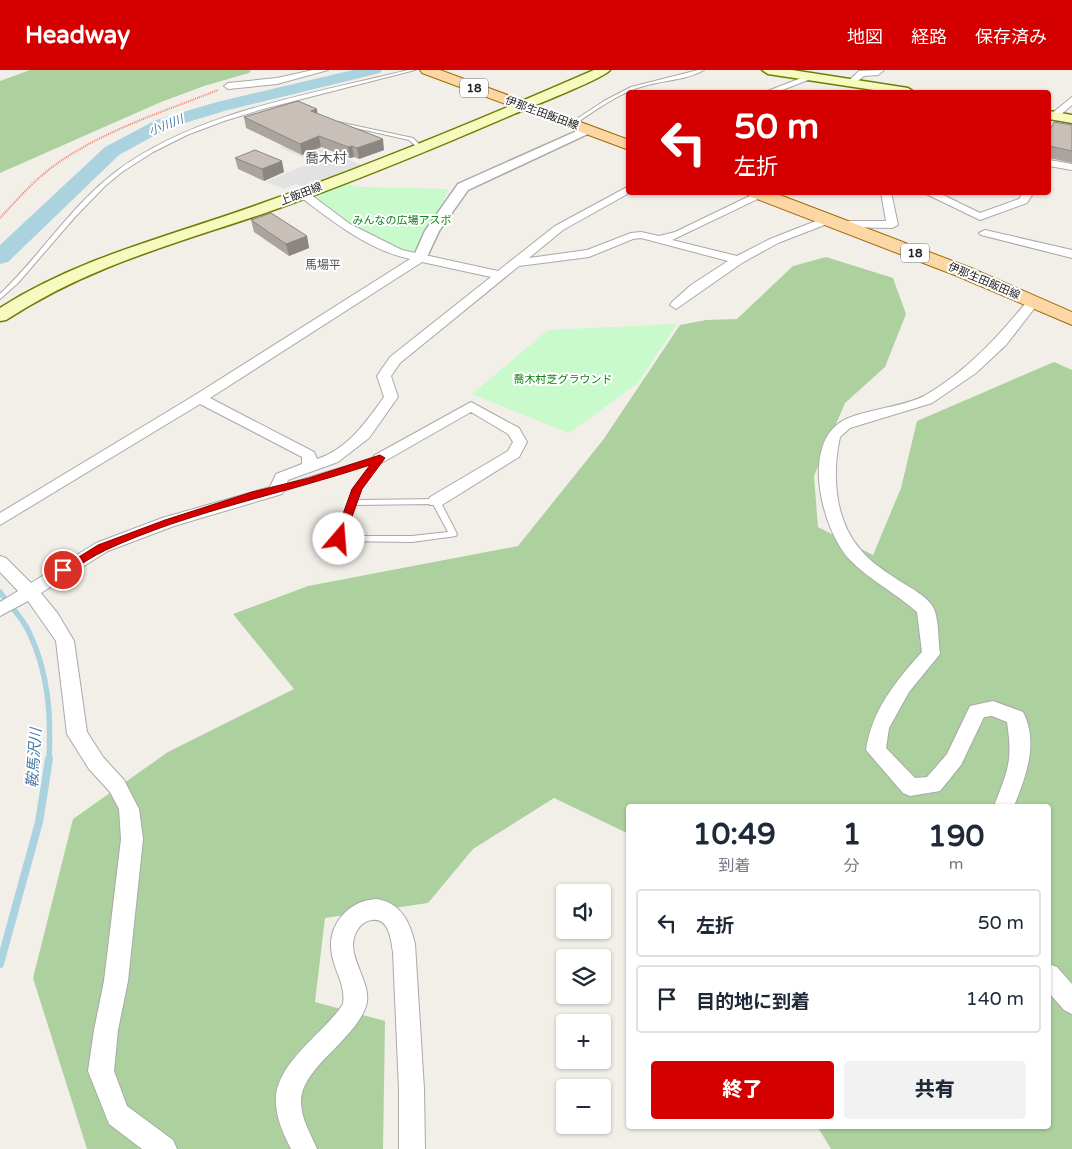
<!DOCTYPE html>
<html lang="ja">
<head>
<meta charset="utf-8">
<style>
	body { margin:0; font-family:"Varela Round","Noto Sans JP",sans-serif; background:#f2f2f3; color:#1f2937; height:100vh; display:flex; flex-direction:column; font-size:19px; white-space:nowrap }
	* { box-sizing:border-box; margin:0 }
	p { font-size:16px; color:#747a83 }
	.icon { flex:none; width:28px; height:28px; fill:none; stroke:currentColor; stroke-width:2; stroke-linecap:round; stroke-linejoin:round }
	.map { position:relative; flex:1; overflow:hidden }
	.details { position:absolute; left:626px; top:734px; width:425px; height:325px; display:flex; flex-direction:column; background:#fff; border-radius:5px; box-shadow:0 1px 4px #0004 }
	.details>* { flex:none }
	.banner { position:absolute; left:626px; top:20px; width:425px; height:105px; border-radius:5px; box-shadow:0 1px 4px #0004; background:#d40000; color:#fff; overflow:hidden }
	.fabs { position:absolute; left:556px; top:814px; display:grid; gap:10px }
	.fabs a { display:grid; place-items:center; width:55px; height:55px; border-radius:5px; background:#fff; box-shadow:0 1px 4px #0004; font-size:25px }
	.pin { position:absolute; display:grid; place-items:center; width:42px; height:42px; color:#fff; margin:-21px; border:2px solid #fff; border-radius:50%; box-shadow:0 1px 5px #0007 }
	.me { position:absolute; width:55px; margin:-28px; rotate:18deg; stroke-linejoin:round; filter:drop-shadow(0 0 4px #0008) }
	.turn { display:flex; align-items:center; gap:18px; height:105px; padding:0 25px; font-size:22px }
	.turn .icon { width:65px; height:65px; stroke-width:2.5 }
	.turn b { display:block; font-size:35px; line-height:42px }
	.eta { display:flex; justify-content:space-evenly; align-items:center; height:85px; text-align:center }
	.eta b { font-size:30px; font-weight:800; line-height:35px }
	.cta { display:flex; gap:10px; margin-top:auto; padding:10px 25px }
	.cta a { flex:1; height:58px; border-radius:5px; background:#d40000; color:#fff; font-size:20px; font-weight:800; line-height:58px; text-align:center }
	.cta a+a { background:#f2f2f3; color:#1f2937 }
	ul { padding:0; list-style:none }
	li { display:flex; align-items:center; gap:15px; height:68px; margin:0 10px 8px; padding:0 15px; border:2px solid #e0e1e3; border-radius:5px }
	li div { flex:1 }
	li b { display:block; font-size:19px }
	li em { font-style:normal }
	header { display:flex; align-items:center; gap:30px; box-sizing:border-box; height:70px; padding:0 25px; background:#d40000; color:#fff }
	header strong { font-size:24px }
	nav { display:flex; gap:28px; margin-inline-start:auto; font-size:18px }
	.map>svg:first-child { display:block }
	.forest { fill:#add19e }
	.park { fill:#c8facc }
	.parking { fill:#e2e2e2 }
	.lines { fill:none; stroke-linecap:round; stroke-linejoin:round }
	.stream-far1 { stroke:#aad3df; stroke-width:5.5 }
	.stream { stroke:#aad3df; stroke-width:8 }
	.river { fill:#aad3df; fill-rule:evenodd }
	.service-casing { stroke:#a9a9a9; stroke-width:2 }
	.minor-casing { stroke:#a9a9a9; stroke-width:2 }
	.tertiary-casing { stroke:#a9a9a9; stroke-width:3 }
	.secondary-casing { stroke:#707d05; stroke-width:3 }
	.primary-casing { stroke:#a06b00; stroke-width:2 }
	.path { stroke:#fa8072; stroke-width:2; stroke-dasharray:1 1; stroke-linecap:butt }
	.service { fill:#fff; fill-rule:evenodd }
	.minor { fill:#fff; fill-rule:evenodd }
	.tertiary { fill:#fff; fill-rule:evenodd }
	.secondary { fill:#f7fabf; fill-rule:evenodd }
	.primary { fill:#fcd6a4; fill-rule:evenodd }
	.wall { fill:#aba49e }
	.shaded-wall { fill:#8b8681 }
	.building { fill:#c7bfb8; stroke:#8b8681 }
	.route { fill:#d40000; stroke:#8a0000 }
	.labels { text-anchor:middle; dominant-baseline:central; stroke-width:4; stroke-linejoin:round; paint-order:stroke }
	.far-street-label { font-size:11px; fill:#222; stroke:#fff }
	.far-park-label { font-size:11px; fill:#0c8416; stroke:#fff }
	.shield { fill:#fff; stroke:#646464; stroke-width:1 }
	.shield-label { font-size:12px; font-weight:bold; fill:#222 }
	.far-water-label { font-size:12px; font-style:italic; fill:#4a7aab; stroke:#fff }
	.far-neighbourhood-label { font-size:12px; fill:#555; stroke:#fff }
	.far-quarter-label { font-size:14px; fill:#555; stroke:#fff }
	.water-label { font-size:15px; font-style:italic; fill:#4a7aab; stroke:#fff }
</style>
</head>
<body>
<header>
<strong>Headway</strong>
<nav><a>地図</a><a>経路</a><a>保存済み</a></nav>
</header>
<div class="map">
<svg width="1072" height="1079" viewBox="0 0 1072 1079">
	<rect width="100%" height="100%" fill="#f2efe9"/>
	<path class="forest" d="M30,0H251L249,3L204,16L161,32L0,103V11Z
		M826,187L893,208L906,244L885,297L845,333L814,406L818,457L873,485L901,418L917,351L1054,292L1072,300V1079H831L817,1056H1049V736H629V764L554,728L473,779L428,833L325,848L315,932L385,951L383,1079H87L33,908L73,749L168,682L294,619L233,544L308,516L518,476L603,370L680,255L706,250L737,249L793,196Z"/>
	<path class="park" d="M339,112L360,117L448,119L432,161L419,187L378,174L302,123Z
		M677,254L638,313L569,363L472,324L548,260Z"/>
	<path class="parking" d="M300,69L361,95L305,118L296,114L284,119L266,112L312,92L279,77Z"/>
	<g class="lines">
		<path class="stream-far1" d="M0,522C9,535 23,548 29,562C49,604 51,646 49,690"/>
		<path class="stream" d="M0,894L39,752L49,689"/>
		<path class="river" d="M353,0H382L380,3L228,40L168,58L119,85L8,192L0,194V175L105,77L156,50L217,32Z"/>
		<g class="service-casing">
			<path id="service" d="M408,0H415L263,39L224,51L187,65L153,82L122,102L105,116L75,147L18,213L0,229V224C41,185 72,134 118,100C198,41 313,24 408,0Z
				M698,0H704C687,10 664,10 644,16C618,23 595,41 573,55L569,54L604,31L631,17Z
				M338,52L413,68L423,78L419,79L409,70L338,54Z
				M380,386L384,388L361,419L357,430L439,429L457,464L456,466L412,472L336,471L335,469L353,419L373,393L280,422H274L273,420L274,418ZM433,434L448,462L412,466H344L355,435Z"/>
		</g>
		<g class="minor-casing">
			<path id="minor" d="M313,0H328L277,14L228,19L224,16L228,13L277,8Z
				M884,0L878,5L864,6L853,15L846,13L859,1Z
				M809,5L816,7L777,22H765Z
				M1072,27V35L1057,48H1051V44Z
				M1049,90L1072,94V100L1049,96Z
				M629,116L631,122L563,160L529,188L587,180L631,163L641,162L659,166L675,162L758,122L766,125L672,170L737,186L770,169L826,147L845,151H886L881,122H891L898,155L892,158L845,157L827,154L778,173L742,193L676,239L670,235L672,232L691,215L728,191L641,168L633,169L589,187L519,196L400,293L391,306L398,327L369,368L338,392L288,410L282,424L174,456L108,481L41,523L58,544L74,571L87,662L103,687L124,710L139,739L143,769L128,911L118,960L114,1001L127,1036L173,1070L177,1079H142L109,1054L88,1001L94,960L104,911L121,769L119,739L110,722L89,699L67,664L56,571L28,531L0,546V532L18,521L0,502V486L6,488L31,513L96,473L162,448L270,417L276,404L302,394V387L200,334L0,455V443L195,325L410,189C368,180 332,151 298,125V121H306L350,154L402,180L498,201L555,156ZM422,192L491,207L390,287L377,306L384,327C366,352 348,379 317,389L314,382L210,328Z
				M922,122H937L980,143L1019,129L1023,122H1034L1027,133L980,150Z
				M985,160L1072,180V188L981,165L979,163Z
				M1033,228L1037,229L1039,232L1037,235L1006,275L976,303L932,333L850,358L840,367C832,403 834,449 860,479C870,492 885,501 898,510C909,517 929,527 934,539C939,551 938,570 940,584L909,622L889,658L886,678L915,708L927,707L947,684L970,636L993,631L1023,642C1039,673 1026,706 1014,736H994C1008,700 1013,691 1007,652L992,646L984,647L961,695L940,721L910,726L903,723L866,680C872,640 895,612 922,582L917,542C896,523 869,510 849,489C823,460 802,381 838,354C855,340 902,338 924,326C967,301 998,267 1029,229Z
				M471,332L519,358L527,372L519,387L442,435H430L428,431L430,427L508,381L513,372L508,364L471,342L385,391L380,393L372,388L375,385Z
				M377,829C401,833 410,852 415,874L424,1019L425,1079H399V1019L393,882C391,870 389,848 373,850C367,850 361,854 358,859C341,884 374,911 366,936C355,970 300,999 301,1032C301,1049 311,1064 317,1079H291C284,1065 277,1050 276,1035C272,994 324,964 343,934C346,916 335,902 332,885C326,856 348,830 377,829Z
				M1049,894L1057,897L1072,914V944L1064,940L1049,923Z"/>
		</g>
		<g class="tertiary-casing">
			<path id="tertiary" d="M588,56L592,58V62L468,120L439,161L425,191H415L413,188L425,161L458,114Z"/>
		</g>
		<g class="secondary-casing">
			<path id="secondary" d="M594,0H610C603,9 530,37 514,44C433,79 351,113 268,142C175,174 90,195 6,250L0,251V238C80,187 171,166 260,134C373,94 484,48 594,0Z
				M762,0H792L908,18L914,22H887L768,4Z
				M1049,41L1072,45V53L1049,49Z"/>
		</g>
		<g class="primary-casing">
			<path id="primary" d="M420,0H440L629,70V80L422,3Z
				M747,122H772L971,198L1072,242V255L957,206L749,126Z"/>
		</g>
		<path class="path" d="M0,148C17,130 34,110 55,95C104,60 163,42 218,20"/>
		<use href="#service" class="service"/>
		<use href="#minor" class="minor"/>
		<use href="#tertiary" class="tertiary"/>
		<use href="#secondary" class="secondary"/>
		<use href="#primary" class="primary"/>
	</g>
	<path class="wall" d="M317,44L384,80L359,89L354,87L350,88L321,77L302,85L246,58L244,47Z
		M1072,55V93L1049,88V62Z
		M235,88L284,102L264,111L238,99Z
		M251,150L307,166L309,178L289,186L254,162Z"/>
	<path class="shaded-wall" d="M317,39L318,50L311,41Z
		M319,66L321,77L302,85L300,74Z
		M383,69L384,80L359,89L357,78Z
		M352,76L354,87L350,88L348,77Z
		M282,91L284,102L264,111L262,99Z
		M307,166L309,178L289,186L286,174Z"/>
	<path class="building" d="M298,31L317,39L311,41L383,69L357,78L352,76L348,77L319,66L300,74L244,47Z
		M1054,52L1072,55V81L1049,76V62Z
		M255,80L282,91L262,99L235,88Z
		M271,143L307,166L286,174L251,150Z"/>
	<path class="route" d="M380,385L385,388L362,419L343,472L339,473L334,469L352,419L370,395C283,424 190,441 106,480C93,486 80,495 67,503L63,504L58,500L98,475L165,450L252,422L309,408Z"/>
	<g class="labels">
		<g class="far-street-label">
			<text transform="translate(542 43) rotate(20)">伊那生田飯田線</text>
			<text transform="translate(301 124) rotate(-21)">上飯田線</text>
			<text transform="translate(984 211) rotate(23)">伊那生田飯田線</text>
		</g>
		<g class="far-park-label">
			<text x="402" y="150">みんなの広場アスボ</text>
			<text x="563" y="309">喬木村芝グラウンド</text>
		</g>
		<g class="shield">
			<rect x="460" y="8.5" width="28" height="19" rx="4"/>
			<rect x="901" y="173.5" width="28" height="19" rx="4"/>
		</g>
		<g class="shield-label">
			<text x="474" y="18">18</text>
			<text x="915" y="183">18</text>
		</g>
		<g class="far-water-label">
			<text transform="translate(166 55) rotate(-22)">小川川</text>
		</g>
		<g class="far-neighbourhood-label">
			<text x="323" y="195">馬場平</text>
		</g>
		<g class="far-quarter-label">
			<text x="326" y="88">喬木村</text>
		</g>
		<g class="water-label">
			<text transform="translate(34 688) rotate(-86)">鞍馬沢川</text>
		</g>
	</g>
</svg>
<div class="fabs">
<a><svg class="icon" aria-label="sound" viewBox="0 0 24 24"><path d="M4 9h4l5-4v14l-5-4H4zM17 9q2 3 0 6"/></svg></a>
<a><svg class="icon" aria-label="layers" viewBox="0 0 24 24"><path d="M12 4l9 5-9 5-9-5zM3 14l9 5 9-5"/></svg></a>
<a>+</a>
<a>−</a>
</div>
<div class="pin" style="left:63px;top:500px;background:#d93025"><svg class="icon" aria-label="arrive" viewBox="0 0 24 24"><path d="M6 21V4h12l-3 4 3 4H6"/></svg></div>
<svg class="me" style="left:339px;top:469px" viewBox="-20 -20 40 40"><circle r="19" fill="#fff"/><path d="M0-13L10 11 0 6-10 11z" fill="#d40000"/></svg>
<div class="banner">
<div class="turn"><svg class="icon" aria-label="left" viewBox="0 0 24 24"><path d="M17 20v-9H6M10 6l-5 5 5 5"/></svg><div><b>50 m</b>左折</div></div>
</div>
<section class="details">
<div class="eta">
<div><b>10:49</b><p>到着</p></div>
<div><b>1</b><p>分</p></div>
<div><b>190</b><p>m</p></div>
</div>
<ul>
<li><svg class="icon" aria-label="left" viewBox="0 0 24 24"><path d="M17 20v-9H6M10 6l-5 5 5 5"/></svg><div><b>左折</b></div><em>50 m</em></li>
<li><svg class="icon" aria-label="arrive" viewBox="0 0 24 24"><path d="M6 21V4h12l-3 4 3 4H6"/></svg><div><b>目的地に到着</b></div><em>140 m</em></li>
</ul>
<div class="cta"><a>終了</a><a>共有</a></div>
</section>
</div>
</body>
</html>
